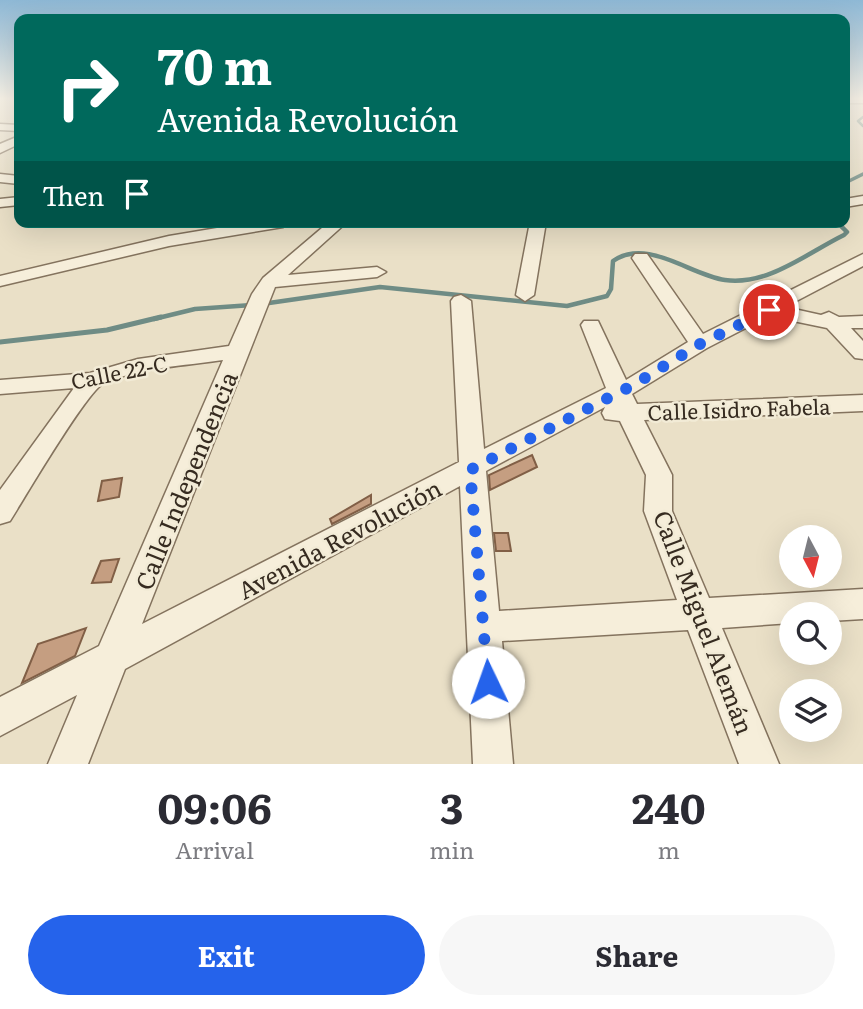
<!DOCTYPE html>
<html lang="en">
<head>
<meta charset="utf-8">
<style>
	body { margin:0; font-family:Literata,serif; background:#f7f7f7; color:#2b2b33; height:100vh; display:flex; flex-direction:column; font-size:26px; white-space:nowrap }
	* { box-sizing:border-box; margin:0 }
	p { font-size:23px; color:#7c7c81 }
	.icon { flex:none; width:38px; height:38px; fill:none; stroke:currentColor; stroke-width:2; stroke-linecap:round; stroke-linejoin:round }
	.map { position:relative; height:764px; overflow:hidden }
	.side { display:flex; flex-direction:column; background:#fff; flex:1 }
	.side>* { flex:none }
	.top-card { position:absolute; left:14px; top:14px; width:836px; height:214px; border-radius:14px; box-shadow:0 7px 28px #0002; background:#00695c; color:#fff; overflow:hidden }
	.needle { width:46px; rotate:173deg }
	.tools { position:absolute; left:779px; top:525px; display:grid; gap:14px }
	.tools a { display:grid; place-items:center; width:63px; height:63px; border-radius:50%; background:#fff; box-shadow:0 7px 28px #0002; font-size:35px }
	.pin { position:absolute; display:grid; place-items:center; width:60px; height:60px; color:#fff; margin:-30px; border:4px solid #fff; border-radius:50%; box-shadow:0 2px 7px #0007 }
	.me { position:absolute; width:77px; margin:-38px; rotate:357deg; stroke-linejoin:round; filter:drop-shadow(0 0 5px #0008) }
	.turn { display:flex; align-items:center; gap:24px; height:147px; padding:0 28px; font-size:32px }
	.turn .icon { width:91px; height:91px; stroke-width:2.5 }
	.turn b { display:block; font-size:49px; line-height:60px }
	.then { display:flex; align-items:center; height:66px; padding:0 28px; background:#0003; gap:14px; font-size:26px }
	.eta { display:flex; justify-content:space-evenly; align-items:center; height:119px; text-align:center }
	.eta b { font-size:42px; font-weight:700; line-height:49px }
	.cta { display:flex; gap:14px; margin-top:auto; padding:14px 28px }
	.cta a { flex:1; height:80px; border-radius:42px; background:#2563eb; color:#fff; font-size:28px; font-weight:700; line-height:80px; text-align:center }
	.cta a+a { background:#f7f7f7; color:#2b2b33 }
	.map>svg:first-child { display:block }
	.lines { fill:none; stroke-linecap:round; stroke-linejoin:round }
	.stream-far3 { stroke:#6f8c85; stroke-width:2.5 }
	.stream-far2 { stroke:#6f8c85; stroke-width:3.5 }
	.stream-far1 { stroke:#6f8c85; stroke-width:4.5 }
	.stream { stroke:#6f8c85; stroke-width:5 }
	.building { fill:#c59e81; stroke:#815f46; stroke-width:2 }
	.minor-casing { stroke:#84735e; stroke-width:3 }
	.minor { fill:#f6eeda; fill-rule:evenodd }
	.route { stroke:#2563eb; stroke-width:12; stroke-dasharray:0 21.6 }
	.labels { text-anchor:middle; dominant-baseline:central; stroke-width:5; stroke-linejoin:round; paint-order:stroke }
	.street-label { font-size:21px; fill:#362b20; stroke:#f2ebd6 }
	.near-street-label { font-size:24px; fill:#362b20; stroke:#f2ebd6 }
</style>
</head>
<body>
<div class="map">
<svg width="863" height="764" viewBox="0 0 863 764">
	<rect width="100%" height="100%" fill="#eae0c7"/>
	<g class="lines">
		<path class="stream-far3" d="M863,117L858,121L863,126"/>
		<path class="stream-far2" d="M845,183L863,174
			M837,222L843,228"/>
		<path class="stream-far1" d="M262,304L380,287L567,306L607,296L611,289L613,261C647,237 690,275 725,280C768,286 807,253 844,235L847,232L841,226
			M154,319L195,309L252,305"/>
		<path class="stream" d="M0,342L107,330L161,317"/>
	</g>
	<path class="building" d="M532,455L537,467L490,490L489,475Z
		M122,478L119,497L98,501L102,481Z
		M371,495V504L332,524L330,519Z
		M494,533H508L511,551H496Z
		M119,559L111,582L92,583L101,561Z
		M86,628L75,656L22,683L38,644Z"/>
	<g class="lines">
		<g class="minor-casing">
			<path id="minor" d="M845,98H863V103H845Z
				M0,124L19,125V131L0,130Z
				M19,136V144L0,153V144Z
				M0,174L19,176V184L0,182Z
				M863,196V204L845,207V199Z
				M19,197V205L0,207V199Z
				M253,222H291L283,227L169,246L0,286V276L169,236Z
				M329,222H347L288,275L377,267L386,272L377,277L275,287L142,624L459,462L451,301L454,297L461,295L471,301L484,449L606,388L581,325L584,321H598L626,380L688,342L632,258L635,254H647L703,334L863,254V266L785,307L821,315L829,312L839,317L863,316V328H851L863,341V359L855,358L827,328L769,316L707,348L632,394L637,404L863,395V411L644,420L672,475V511L709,598L863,589V619L830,621V614H791V623L722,628L779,764H739L688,630L502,641L513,764H473L460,486L125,669L88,764H48L77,695L0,736V697L99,646L223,360C184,366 139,367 103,384C87,391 24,499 10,521L0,524V490L74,388L0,394V380L90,373L138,359L229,346L252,294L263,278ZM605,407L602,413L605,419L620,421L646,475L644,511L677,600L499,611L486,471Z
				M530,222H546L534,295L525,301L516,295Z"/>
		</g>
		<use href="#minor" class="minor"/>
	</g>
	<linearGradient id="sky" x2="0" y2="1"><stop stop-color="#8eb8d5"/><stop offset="0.48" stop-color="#f6f1e6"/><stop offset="1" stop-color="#f6f1e6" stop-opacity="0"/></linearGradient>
	<rect width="863" height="205" fill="url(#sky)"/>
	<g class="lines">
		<path class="route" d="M488,682L470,470L635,384L700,344L769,310"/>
	</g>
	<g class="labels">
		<g class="street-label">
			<text transform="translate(119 371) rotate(-11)">Calle 22-C</text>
			<text transform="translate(739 408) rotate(-2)">Calle Isidro Fabela</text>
		</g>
		<g class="near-street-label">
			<text transform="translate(185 480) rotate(-68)">Calle Independencia</text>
			<text transform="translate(339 538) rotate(-28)">Avenida Revolución</text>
			<text transform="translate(705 622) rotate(69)">Calle Miguel Alemán</text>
		</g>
	</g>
</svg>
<div class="tools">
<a><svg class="needle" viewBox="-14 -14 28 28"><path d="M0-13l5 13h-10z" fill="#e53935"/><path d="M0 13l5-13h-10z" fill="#7c7c81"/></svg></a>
<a><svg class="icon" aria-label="search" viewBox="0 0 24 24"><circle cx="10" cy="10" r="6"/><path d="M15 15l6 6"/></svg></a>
<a><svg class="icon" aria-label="layers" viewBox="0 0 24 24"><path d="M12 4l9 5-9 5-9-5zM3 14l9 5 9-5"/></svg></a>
</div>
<div class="pin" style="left:769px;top:310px;background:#d93025"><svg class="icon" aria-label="arrive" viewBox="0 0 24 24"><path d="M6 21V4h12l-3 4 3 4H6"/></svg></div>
<svg class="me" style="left:488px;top:682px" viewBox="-20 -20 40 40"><circle r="19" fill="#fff"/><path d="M0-13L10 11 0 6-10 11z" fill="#2563eb"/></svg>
<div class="top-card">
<div class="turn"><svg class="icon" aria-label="right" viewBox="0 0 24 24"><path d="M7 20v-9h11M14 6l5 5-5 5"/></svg><div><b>70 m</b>Avenida Revolución</div></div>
<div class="then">Then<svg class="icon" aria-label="arrive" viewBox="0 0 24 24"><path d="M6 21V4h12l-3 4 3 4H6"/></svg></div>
</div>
</div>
<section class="side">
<div class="eta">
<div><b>09:06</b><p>Arrival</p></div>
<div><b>3</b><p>min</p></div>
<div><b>240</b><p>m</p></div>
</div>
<div class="cta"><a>Exit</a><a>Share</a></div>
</section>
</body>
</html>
